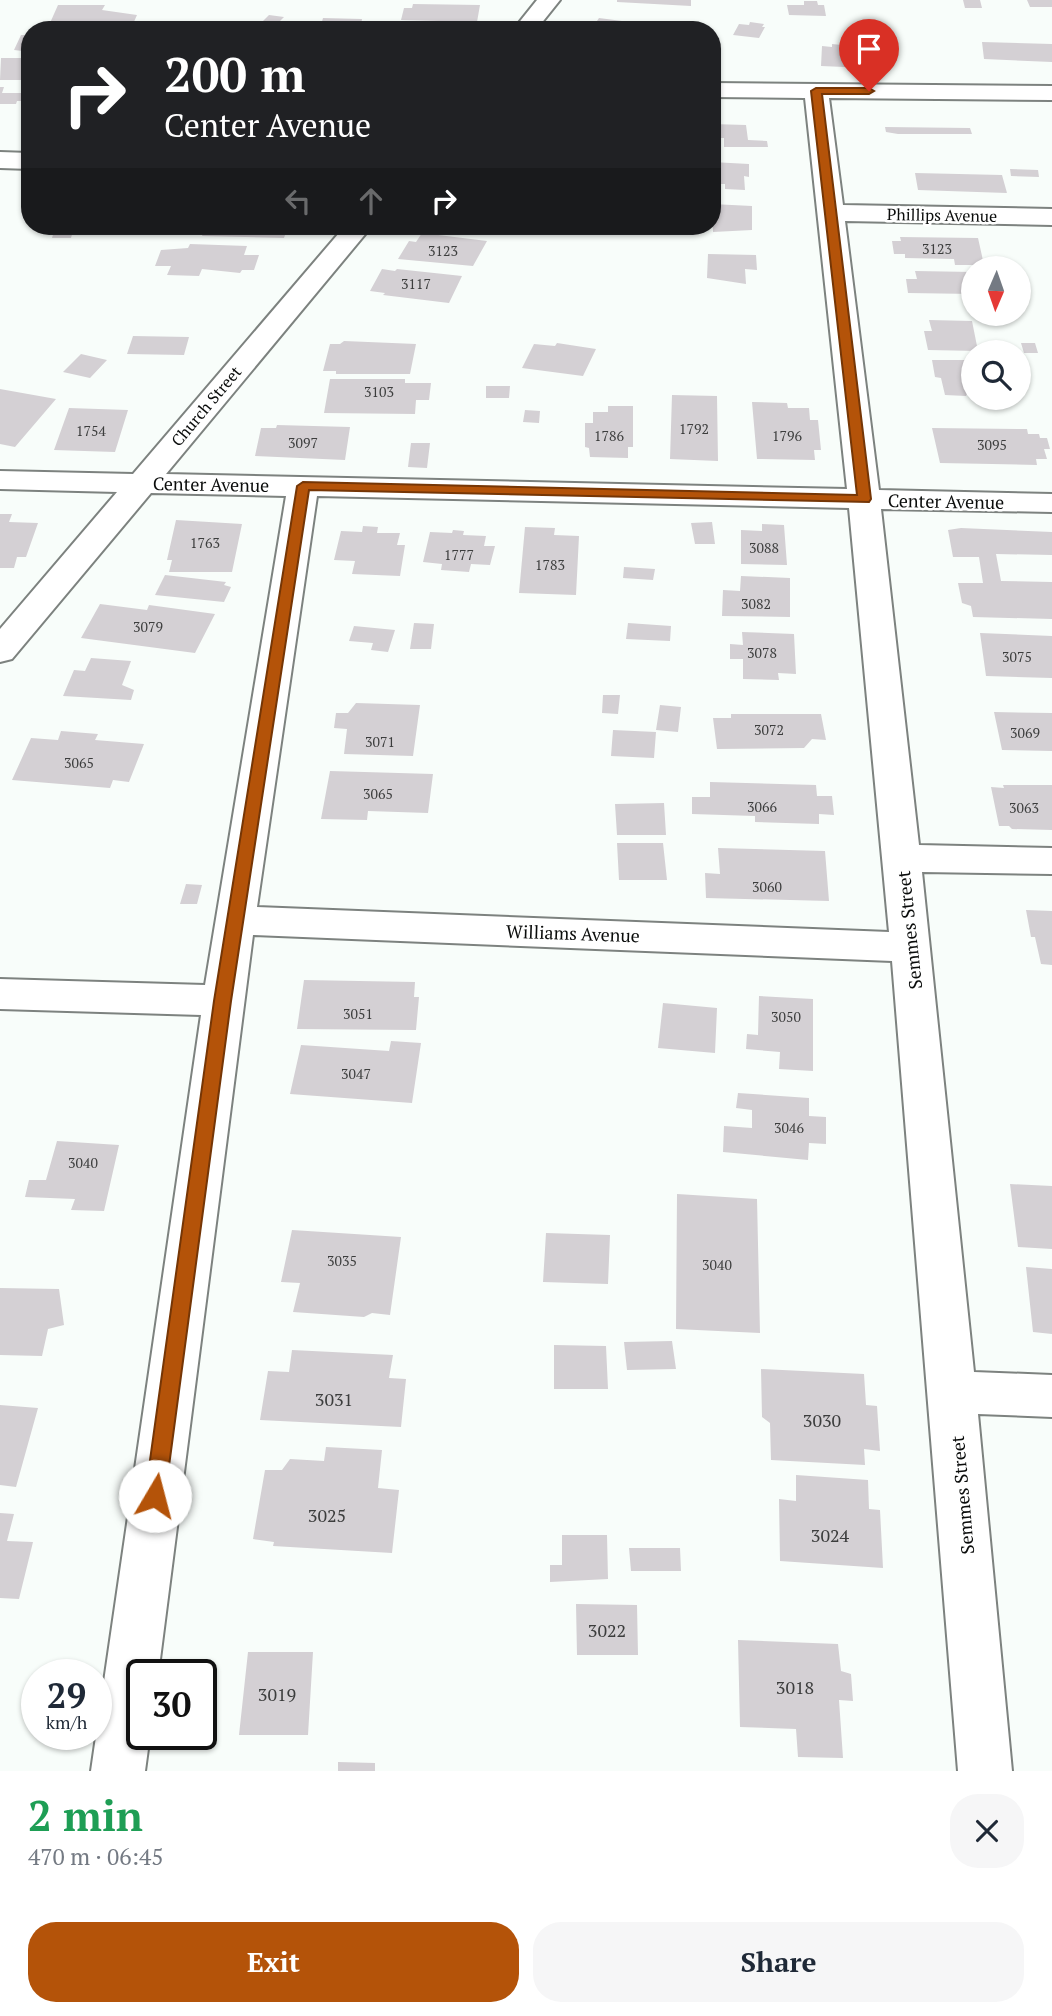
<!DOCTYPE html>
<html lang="en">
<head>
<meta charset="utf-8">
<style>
	body { margin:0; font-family:"PT Serif",serif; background:#f6f6f7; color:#1f2937; height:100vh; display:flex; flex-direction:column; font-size:26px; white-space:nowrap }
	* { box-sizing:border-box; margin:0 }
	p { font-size:23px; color:#747a83 }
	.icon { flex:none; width:38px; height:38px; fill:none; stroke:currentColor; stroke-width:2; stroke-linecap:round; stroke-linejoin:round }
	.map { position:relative; height:1771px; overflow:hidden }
	.side { display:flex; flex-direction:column; background:#fff; flex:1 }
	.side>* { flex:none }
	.hud { position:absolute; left:21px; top:21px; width:700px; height:214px; border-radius:28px; box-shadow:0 2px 5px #0004; background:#202124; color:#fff; overflow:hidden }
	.needle { width:46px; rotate:182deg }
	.fabs { position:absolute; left:961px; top:256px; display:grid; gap:14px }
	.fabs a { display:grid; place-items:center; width:70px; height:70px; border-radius:50%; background:#fff; box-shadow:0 2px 5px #0004; font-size:35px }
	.speed { position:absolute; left:21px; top:1659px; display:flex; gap:14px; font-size:35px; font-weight:700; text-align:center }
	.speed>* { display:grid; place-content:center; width:91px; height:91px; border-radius:50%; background:#fff; box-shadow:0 2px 5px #0004; line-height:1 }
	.speed small { font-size:18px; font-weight:400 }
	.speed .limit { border:4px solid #111; border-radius:10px; background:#fff; color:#111 }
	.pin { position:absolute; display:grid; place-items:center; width:60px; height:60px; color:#fff; margin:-72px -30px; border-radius:50% 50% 50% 0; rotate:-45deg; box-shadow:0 0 7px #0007 }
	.pin .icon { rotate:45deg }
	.me { position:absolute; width:77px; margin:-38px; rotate:8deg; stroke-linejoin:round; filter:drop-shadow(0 0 5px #0008) }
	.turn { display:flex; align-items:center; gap:24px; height:147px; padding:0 28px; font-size:32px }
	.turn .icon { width:91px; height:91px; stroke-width:2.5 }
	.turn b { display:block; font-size:49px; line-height:60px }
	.lanes { display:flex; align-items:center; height:66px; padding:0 28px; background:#0003; justify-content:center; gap:35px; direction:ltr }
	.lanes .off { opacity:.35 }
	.round { display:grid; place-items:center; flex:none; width:74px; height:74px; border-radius:28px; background:#f6f6f7 }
	.headline { display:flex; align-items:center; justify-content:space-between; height:119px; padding:0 28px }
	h1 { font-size:42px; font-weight:600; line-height:52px; color:#1e9e55 }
	.action { display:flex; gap:14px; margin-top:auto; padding:14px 28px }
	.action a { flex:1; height:80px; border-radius:28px; background:#b45309; color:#fff; font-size:28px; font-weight:600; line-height:80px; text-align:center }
	.action a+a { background:#f6f6f7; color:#1f2937 }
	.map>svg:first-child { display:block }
	.building { fill:#d4d0d4 }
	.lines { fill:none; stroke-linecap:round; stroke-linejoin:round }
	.minor-casing { stroke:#7d827f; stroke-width:4 }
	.minor { fill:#fff; fill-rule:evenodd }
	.route { fill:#b45309; stroke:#753606; stroke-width:2 }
	.labels { text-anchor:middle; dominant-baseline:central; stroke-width:5; stroke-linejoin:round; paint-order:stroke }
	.number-label { font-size:14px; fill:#3c3d3d }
	.far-street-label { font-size:16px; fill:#0a0c0b; stroke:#fff }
	.street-label { font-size:18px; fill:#0a0c0b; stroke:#fff }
	.near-number-label { font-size:18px; fill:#3c3d3d }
</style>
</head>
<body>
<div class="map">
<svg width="1052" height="1771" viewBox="0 0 1052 1771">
	<rect width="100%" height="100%" fill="#f8fdfa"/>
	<path class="building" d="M617,0H691V6L617,2Z
		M963,0H980L982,8H965Z
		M1027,0H1052V7H1030Z
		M804,1H817L818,5H824L826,16L789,15L787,5H804Z
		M413,4L480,5L477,22L401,20L404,8H412Z
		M58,5H105L102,10L137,15L133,24L50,23Z
		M269,15L284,17L276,25L261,23Z
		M323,18L362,19L361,25H321Z
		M599,18L668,27L666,30H591Z
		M750,22L764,24L762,27H765L759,38L733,35L739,24L749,25Z
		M30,29V52L14,50L21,35H27Z
		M842,42L868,44V68L821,66L822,46L832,47V44L842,45Z
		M982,42L1052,44V62L984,59Z
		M1,58H30V80H0Z
		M0,87H4L2,93H25L22,101H17L16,104H0Z
		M712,124L746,125L748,140L767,141L768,147H724V138H712Z
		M885,127L970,128L972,134H898L886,132Z
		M712,162L749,164V177L744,176L745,190L725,189V184H712Z
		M1010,169L1038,170L1039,177L1011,176Z
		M915,173L1002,175L1007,193L918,190Z
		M712,204L752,206V230L713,232Z
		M206,226H288L284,238L202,236Z
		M54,231H73L71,238H52Z
		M422,233L487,241L473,266L398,259L409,241L416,242Z
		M900,237L978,238L984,265H955L954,259L905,258V254H894L892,241H901Z
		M190,244L247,246L244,255H259L254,270H242L240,273L202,269L199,276L167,275L171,266H155L161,250L188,248Z
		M708,254L756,255L757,270L745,269L746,284L707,278Z
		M382,269L395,271L397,269L462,276L449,303L383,295L385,293L370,291Z
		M915,271L973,272V294L908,293L906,279H917Z
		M929,320L972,321L978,351L928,350L924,331H932Z
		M133,336L189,337L184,355L127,354Z
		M344,341L416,344L410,374H336V371H323L330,344H340Z
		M557,343L596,349L583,376L522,368L534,344L555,346Z
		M1021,343H1035L1038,353H1024Z
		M81,354L107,360L90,378L63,372Z
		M932,360H973V392H968L966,396L945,395L941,378L935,377Z
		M330,379H405V383H431L429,400H416L415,414L324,413Z
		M486,386H510L509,398H486Z
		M0,389L56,399L15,447L0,444Z
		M672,395L717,396L718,461L670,459Z
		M752,402L787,403L788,408H809L810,420H818L821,450H814L815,460L757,459Z
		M608,406H633V447H628V458L590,457L589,448L585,447V423H593V412H608Z
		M69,408L128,410L115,452L54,450Z
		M525,410L540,411L539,423L523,422Z
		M277,425L350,427L345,460L255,456L261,428H276Z
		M932,428L1027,429L1028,434H1039L1040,438H1047L1050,449H1044L1047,459H1036L1037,465L940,463Z
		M411,443H430L427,468L408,467Z
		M0,514H12L9,522L38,523L26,557H17L14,568H0Z
		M176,520L242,524L232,572H169L172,560H167Z
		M712,522L715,544H695L691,523Z
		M762,524L784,525L787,565L741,564V530L762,531Z
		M363,526L378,527L377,533H400L397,545H405L400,576L352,574L355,561L334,560L341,531L362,532Z
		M525,527L555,528L554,535L579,536L576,595L519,593Z
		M961,528L1052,532V555L996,554L1001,581L1052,582V619L973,617L971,606L962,603L958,583H983L979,557H953L948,530Z
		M453,530L464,531L463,535L486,536L484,546H495L490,565L471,564L469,572L441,570L442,564L423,562L430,532L452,533Z
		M624,567L655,569L653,580L623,578Z
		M165,575L226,582L224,585L231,587L224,602L155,595Z
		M741,576L790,578V617L722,616L723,590L740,591Z
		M100,604L147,610L149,605L215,614L195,653L81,638Z
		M414,623L434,624L431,649H410Z
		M628,623L671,626L670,641L626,639Z
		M354,626L395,630L388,652L371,650L373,643L349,641Z
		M742,632L794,634L796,674L778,673L779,680L743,679V659H730V644L743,645Z
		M980,633L1052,636V678L986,676Z
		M91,658L131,661L122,685L134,690L131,700L63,696L74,670L85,671Z
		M603,695H620L618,714L602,713Z
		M356,703L420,705L413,756L344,754L347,729L334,728L336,713H348Z
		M660,705L681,707L678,732L656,730Z
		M994,712L1052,713V751L1002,750Z
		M731,714H821L826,740L812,739L804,748L717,749L713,718H731Z
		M613,730L656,732L654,758L611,756Z
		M61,731L98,734L95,740L144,744L129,782L113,780L110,788L12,780L31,738L58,740Z
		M330,771L433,774L428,813L368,811L367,820L321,819Z
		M710,782L816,785L817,796H832L834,815L819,814V824L755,822V816L692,814V797H710Z
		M1003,785H1052V830L1012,829L1009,826H999L991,787L1004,788Z
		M664,803L666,835H617L615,804Z
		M617,843H663L667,880H619Z
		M718,848L825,851L829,901L706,898L705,873L720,874Z
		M186,884L202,885L197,904H180Z
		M1026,910L1052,911V965L1041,964L1035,937H1031Z
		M304,980L415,982L414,997H419L416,1030L297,1029Z
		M759,996L813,999V1071L779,1069L780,1052L746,1049L747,1034L758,1035Z
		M663,1003L717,1008L715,1053L658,1048Z
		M391,1041L421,1043L412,1103L290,1094L301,1045L389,1051Z
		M738,1093L809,1098V1116L826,1117V1144L809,1143L808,1160L723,1152L724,1126L752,1128V1110L736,1108Z
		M57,1141L119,1145L104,1211L71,1210L75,1199L25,1197L29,1180H46Z
		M1010,1184L1052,1186V1249L1018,1247Z
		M677,1194L757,1199L760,1333L676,1329Z
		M292,1230L401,1237L390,1315L372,1313L364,1317L293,1312L300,1283L281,1282Z
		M546,1233L610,1235L608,1284L543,1282Z
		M1026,1267L1052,1269V1334L1033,1332Z
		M0,1288L59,1289L64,1325L48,1329L42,1356L0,1355Z
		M672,1341L676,1369L627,1370L624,1342Z
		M554,1345L606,1346L608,1389H554Z
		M292,1350L393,1355L389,1378L406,1379L401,1427L260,1420L268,1371L289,1372Z
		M761,1369L864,1374L866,1405L877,1406L880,1451L864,1449L865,1465L771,1460L770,1423L762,1417Z
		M0,1405L38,1408L16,1487L0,1485Z
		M326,1447L382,1450L378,1488L399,1490L392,1553L273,1546L274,1542L253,1539L265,1470H282L290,1459L324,1461Z
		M796,1475L868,1480L869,1509L880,1510L883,1568L780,1561L779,1499L796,1501Z
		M0,1513L14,1514L7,1541L33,1542L19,1599L0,1598Z
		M562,1535H607L608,1579L550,1582V1565H562Z
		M629,1548H680L681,1571H631Z
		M576,1604L637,1605L638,1655H577Z
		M738,1640L838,1644L841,1671L851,1674L853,1701L839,1700L843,1758L798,1757L796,1729L740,1727Z
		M248,1652H313L308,1735H239Z
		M338,1762L375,1763V1771H338Z"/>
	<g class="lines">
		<g class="minor-casing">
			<path id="minor" d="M537,0H560L536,30H513Z
				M712,83L1052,86V100L829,98L843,205L1052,209V225L845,221L879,490L1052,494V512L881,509L919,845L1052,848V874L922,872L974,1372L1052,1375V1417L978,1414L1012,1771H958L892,961L253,935L158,1675H142V1734H150L145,1771H91L201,1015L0,1009V979L205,985L286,496L151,493L12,659L0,662V629L117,492L0,489V471L133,474L345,226H372L166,474L847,489L805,98L712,97ZM317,496L849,508L889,932L257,907Z
				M0,152L30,153V169L0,168Z"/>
		</g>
		<use href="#minor" class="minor"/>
	</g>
	<path class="route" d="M816,88H869L874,91L869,94H822L871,499L869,502L309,490L231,1001L165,1496L162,1502L155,1505L148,1502L145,1496L214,1001L297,486L303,482L857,495L811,91Z"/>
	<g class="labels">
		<g class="number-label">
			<text x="937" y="248">3123</text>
			<text x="443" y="250">3123</text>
			<text x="416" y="283">3117</text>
			<text x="379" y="391">3103</text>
			<text x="694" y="428">1792</text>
			<text x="91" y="430">1754</text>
			<text x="609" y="435">1786</text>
			<text x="787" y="435">1796</text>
			<text x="303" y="442">3097</text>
			<text x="992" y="444">3095</text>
			<text x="205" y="542">1763</text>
			<text x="764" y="547">3088</text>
			<text x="459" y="554">1777</text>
			<text x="550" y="564">1783</text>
			<text x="756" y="603">3082</text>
			<text x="148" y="626">3079</text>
			<text x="762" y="652">3078</text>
			<text x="1017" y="656">3075</text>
			<text x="769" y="729">3072</text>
			<text x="1025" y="732">3069</text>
			<text x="380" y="741">3071</text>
			<text x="79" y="762">3065</text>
			<text x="378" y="793">3065</text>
			<text x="762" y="806">3066</text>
			<text x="1024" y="807">3063</text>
			<text x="767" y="886">3060</text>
			<text x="358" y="1013">3051</text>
			<text x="786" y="1016">3050</text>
			<text x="356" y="1073">3047</text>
			<text x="789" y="1127">3046</text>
			<text x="83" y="1162">3040</text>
			<text x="342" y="1260">3035</text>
			<text x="717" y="1264">3040</text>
		</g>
		<g class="far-street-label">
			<text transform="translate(942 215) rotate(1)">Phillips Avenue</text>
			<text transform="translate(206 406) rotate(-50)">Church Street</text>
		</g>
		<g class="street-label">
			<text transform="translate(211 484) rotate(1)">Center Avenue</text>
			<text transform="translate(946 501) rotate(1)">Center Avenue</text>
			<text transform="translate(909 930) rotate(-96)">Semmes Street</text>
			<text transform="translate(573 933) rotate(2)">Williams Avenue</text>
			<text transform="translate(962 1495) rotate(-95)">Semmes Street</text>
		</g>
		<g class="near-number-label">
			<text x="334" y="1399">3031</text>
			<text x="822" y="1420">3030</text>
			<text x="327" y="1515">3025</text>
			<text x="830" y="1535">3024</text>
			<text x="607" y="1630">3022</text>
			<text x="795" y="1687">3018</text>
			<text x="277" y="1694">3019</text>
		</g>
	</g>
</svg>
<div class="fabs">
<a><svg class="needle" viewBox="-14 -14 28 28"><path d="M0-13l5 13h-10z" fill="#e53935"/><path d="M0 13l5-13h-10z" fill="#747a83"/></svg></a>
<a><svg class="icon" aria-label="search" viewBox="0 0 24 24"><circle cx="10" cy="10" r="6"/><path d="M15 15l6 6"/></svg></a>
</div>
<div class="speed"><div>29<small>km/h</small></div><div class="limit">30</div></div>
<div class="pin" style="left:869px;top:91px;background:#d93025"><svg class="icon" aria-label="arrive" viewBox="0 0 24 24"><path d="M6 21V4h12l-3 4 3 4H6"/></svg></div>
<svg class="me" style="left:155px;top:1496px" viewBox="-20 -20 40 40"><circle r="19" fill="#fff"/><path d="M0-13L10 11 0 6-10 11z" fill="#b45309"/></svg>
<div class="hud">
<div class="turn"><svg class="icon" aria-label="right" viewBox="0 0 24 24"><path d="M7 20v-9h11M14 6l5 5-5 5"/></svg><div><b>200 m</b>Center Avenue</div></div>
<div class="lanes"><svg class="icon off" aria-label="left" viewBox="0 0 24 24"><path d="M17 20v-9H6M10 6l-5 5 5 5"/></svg><svg class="icon off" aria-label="ahead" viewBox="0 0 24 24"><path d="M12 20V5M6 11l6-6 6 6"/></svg><svg class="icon" aria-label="right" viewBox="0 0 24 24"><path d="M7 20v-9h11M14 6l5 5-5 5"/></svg></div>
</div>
</div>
<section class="side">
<div class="headline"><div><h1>2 min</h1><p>470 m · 06:45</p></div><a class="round"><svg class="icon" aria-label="close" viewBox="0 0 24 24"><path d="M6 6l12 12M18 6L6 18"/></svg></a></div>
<div class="action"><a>Exit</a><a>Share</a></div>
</section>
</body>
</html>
